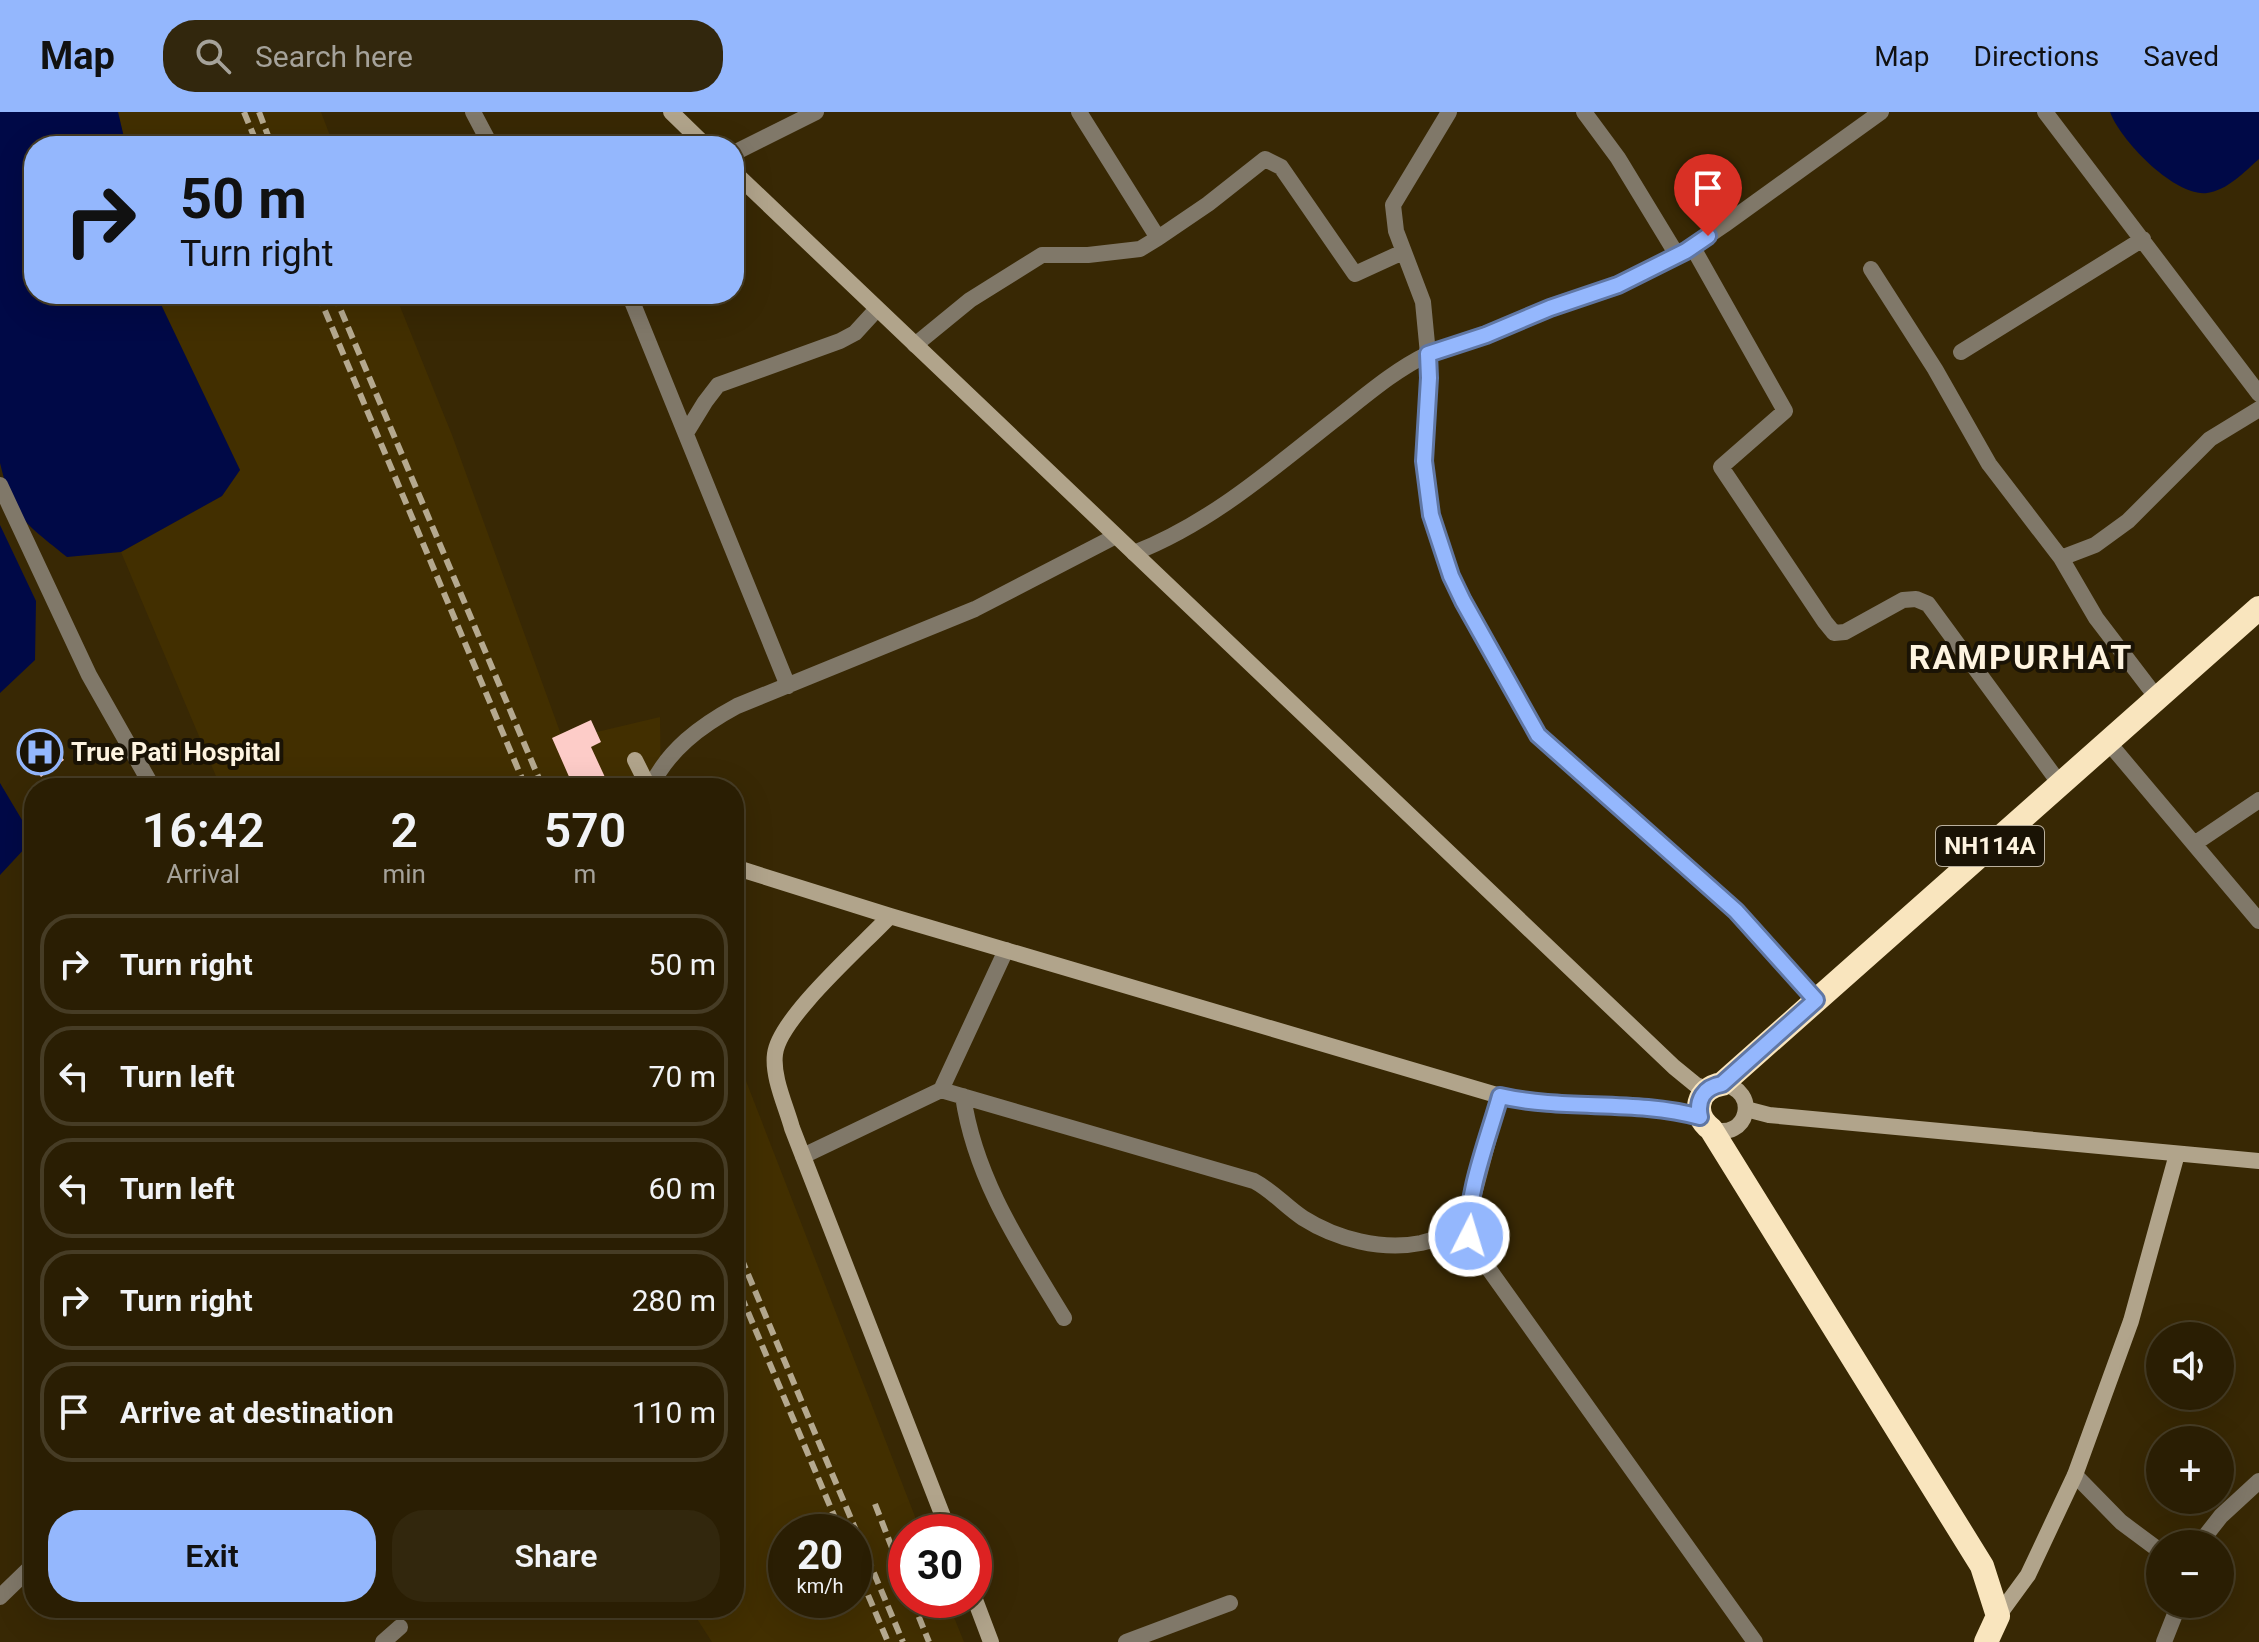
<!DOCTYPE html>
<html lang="en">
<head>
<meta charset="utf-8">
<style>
	body { margin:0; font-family:Roboto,sans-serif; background:#32270d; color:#f1f3f6; height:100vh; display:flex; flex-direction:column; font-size:30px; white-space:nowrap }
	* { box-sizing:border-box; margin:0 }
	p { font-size:26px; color:#a5a29a }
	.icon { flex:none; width:44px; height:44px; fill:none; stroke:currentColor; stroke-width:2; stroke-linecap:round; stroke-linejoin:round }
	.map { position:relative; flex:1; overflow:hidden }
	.details { position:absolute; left:24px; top:666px; width:720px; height:840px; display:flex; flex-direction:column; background:#2a1e03; border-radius:32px; box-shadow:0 8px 32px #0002,0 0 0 2px #463c25 }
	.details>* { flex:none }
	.hud { position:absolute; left:24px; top:24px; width:720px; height:168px; border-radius:32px; box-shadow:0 8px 32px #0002,0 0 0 2px #463c25; background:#94b7fd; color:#111; overflow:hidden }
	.buttons { position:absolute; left:2146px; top:1210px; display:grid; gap:16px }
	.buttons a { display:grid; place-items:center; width:88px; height:88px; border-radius:50%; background:#2a1e03; box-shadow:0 8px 32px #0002,0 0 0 2px #463c25; font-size:40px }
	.speed { position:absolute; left:768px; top:1402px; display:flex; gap:16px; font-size:40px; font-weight:700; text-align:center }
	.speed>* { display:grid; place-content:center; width:104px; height:104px; border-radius:50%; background:#2a1e03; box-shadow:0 8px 32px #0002,0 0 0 2px #463c25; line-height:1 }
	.speed small { font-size:20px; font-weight:400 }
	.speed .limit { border:12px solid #d22; background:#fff; color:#111 }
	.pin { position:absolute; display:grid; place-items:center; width:68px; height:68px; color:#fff; margin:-82px -34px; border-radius:50% 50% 50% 0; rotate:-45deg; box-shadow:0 0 8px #0007 }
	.pin .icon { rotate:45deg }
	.me { position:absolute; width:88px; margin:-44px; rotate:5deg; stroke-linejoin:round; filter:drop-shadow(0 0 6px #0008) }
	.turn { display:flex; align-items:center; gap:28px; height:168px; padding:0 24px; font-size:36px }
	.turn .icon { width:104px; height:104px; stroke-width:2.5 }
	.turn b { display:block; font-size:56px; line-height:68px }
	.eta { display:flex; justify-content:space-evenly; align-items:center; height:136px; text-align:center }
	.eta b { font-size:48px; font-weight:600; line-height:56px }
	.button { display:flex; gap:16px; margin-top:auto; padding:16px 24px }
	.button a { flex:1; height:92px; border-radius:32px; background:#94b7fd; color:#111; font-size:32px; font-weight:600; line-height:92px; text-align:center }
	.button a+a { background:#32270d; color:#f1f3f6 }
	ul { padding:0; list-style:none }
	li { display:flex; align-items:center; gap:24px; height:100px; margin:0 16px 12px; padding:0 8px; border:4px solid #463c25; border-radius:32px }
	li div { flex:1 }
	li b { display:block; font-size:30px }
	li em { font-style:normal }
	header { display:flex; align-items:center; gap:48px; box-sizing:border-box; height:112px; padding:0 40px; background:#94b7fd; color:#111 }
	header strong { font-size:38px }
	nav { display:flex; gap:44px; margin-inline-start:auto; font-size:28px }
	.search { width:560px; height:72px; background:#32270d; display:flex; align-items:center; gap:20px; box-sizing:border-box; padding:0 28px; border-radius:32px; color:#a5a29a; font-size:30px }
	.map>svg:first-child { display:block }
	.built { fill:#422f00; fill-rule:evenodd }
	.water { fill:#000947 }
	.building { fill:#fdccc8 }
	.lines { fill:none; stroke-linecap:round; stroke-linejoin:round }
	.street { stroke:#807869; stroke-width:16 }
	.secondary { stroke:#b1a48b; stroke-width:16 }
	.highway { stroke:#f9e5be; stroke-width:24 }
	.rail { stroke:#b5a98f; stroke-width:6; stroke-dasharray:12 6; stroke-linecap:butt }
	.route-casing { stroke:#6077a4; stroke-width:20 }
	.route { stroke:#94b7fd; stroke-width:14 }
	.labels { text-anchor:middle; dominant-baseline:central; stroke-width:8; stroke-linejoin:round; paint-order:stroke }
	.shield { fill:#1a1305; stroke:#bab09e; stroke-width:2 }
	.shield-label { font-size:24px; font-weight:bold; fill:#fef4e0 }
	.poi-label { font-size:26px; font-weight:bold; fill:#fef4e0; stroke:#1a1305; text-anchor:start }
	.district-label { font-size:34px; font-weight:bold; letter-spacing:2px; fill:#fef4e0; stroke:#1a1305 }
</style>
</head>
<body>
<header>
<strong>Map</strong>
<div class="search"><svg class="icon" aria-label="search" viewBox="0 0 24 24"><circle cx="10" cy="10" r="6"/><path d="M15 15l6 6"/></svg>Search here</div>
<nav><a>Map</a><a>Directions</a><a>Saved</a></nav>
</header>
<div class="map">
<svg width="2259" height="1530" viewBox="0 0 2259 1530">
	<rect width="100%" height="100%" fill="#382804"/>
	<path class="built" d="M118,0H321L334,34H126Z
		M156,182H395L452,323L563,628L660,605L661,676H221L121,440L222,384L240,358Z
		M734,938L921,1420H906V1488H947L964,1530H712L690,1496H734ZM786,1420H854V1488H786Z"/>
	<path class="water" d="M0,0H118L126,34H34V182H156L240,358L222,384L121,440L67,445C25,411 13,406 0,351Z
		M2110,0H2259V47C2244,60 2228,78 2207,81C2175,85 2120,28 2110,0Z
		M0,413L36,489L35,548L0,581Z
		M0,671L25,713L27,734L0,763Z"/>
	<path class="building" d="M591,608L601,630L591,635L610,676H574L552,626Z
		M45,622L64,648L41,665L22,639Z"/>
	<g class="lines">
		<path class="street" d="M473,0L491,34
			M1584,0L1618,46L1677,143
			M2045,0L2259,282
			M734,41L816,0
			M1158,126L1208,92L1265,47L1281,55L1355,162L1403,140
			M1692,134L1785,299L1721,355L1825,510L1834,521L1845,520L1903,488L1916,487L1928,492L2060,672
			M1871,157L1935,257L1989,352L2061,446L2096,506L2157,586
			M629,182L788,574
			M915,233L970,188L1042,143H1088L1140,137L1158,126L1079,0
			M1961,240L2143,127
			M686,321L705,290L718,273L840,229L855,221L877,197
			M0,373L89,563L153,676
			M1134,441C1209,412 1271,358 1333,309C1364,285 1393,259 1428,242L1423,190L1396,119L1393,93L1449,0
			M2061,446L2095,433L2128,409L2210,327L2259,297
			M2108,630L2259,809
			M650,676C668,638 700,614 737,594L975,497L1116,424
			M2194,732L2259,688
			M1816,888L1736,799L1538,623L1463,489L1451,464L1431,403L1424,349L1429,266L1428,242L1486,223L1550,196L1618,173L1645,161L1686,139L1724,113L1881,0
			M941,978L1254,1069C1273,1079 1285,1094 1303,1106C1336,1127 1382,1139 1421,1131C1437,1127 1453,1121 1468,1116
			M963,984C975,1067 1021,1135 1064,1206
			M1500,984L1467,1109L1469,1124L1476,1139L1755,1530
			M803,1044L941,978L1006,838
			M2075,1363L2121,1410L2160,1439
			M2199,1432L2221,1404L2259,1369
			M0,1485L34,1452
			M383,1530L400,1515
			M1126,1530L1230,1491
			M2164,1530L2179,1492"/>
		<path class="secondary" d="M671,0L706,34
			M734,60L1674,955L1696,973L1707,977
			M635,648L649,676
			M734,755L890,804L1500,984C1566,999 1635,987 1700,1005
			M890,804C863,833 779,906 775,942C772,965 786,994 792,1016L949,1420
			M1746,997L1769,1003L2259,1049
			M1711,1017C1748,1030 1761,978 1722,972
			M974,1485L991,1530
			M1998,1504L2028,1463L2075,1363L2131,1209L2177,1042"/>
		<path class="highway" d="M1986,1530L1998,1504L1982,1454L1711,1017C1691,1002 1697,976 1722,972L2259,496"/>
		<path class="rail" d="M244,0L258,34
			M259,0L272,34
			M318,182L526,676
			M334,182L543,676
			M734,1129L903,1530
			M734,1167L841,1420
			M875,1392L906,1472
			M854,1450L888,1530
			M912,1488L929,1530"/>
	</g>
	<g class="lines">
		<g class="route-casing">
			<path id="route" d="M1469,1124C1465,1084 1489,1024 1500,984C1566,999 1635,987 1700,1005C1696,988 1704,975 1722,972L1816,888L1736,799L1538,623L1463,489L1451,464L1431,403L1424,349L1429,266L1428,242L1486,223L1550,196L1618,173L1686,139L1708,124"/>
		</g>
		<use href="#route" class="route"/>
	</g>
	<defs>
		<g id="hospital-ring" transform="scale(2.3)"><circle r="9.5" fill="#1a1305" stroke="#94b7fd" stroke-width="1.5"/><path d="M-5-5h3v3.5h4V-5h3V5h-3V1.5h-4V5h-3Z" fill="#94b7fd"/></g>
	</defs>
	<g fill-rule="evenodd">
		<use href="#hospital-ring" x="40" y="640"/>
	</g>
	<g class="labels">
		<rect class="shield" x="1936" y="714" width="108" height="40" rx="6"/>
		<g class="shield-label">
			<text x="1990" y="734">NH114A</text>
		</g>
		<g class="poi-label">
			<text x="71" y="640">True Pati Hospital</text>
		</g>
		<g class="district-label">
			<text x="2021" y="545">RAMPURHAT</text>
		</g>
	</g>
</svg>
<div class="buttons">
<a><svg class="icon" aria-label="sound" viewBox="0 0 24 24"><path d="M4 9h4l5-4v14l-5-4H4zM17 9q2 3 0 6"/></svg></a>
<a>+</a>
<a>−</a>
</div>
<div class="speed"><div>20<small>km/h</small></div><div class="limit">30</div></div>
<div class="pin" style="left:1708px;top:124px;background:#d93025"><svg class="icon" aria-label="arrive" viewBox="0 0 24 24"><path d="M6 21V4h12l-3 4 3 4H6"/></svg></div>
<svg class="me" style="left:1469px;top:1124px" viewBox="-20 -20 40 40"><circle r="17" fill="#94b7fd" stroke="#fff" stroke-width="3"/><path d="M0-11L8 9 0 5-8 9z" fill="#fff"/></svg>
<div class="hud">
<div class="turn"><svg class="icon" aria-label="right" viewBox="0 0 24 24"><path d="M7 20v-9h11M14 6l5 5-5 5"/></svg><div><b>50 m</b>Turn right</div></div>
</div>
<section class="details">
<div class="eta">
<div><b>16:42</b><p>Arrival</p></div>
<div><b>2</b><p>min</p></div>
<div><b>570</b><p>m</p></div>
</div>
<ul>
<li><svg class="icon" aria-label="right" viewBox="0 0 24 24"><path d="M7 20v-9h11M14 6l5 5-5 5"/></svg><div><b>Turn right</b></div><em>50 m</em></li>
<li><svg class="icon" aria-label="left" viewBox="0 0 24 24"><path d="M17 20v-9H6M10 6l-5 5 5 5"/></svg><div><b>Turn left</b></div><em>70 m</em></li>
<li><svg class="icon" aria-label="left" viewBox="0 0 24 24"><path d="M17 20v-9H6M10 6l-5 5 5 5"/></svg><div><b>Turn left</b></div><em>60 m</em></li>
<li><svg class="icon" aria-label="right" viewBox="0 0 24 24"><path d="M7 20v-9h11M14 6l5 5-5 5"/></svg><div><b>Turn right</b></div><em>280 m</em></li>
<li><svg class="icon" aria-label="arrive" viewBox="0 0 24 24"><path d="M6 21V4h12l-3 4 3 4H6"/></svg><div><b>Arrive at destination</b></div><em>110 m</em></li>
</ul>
<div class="button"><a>Exit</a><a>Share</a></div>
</section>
</div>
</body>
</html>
